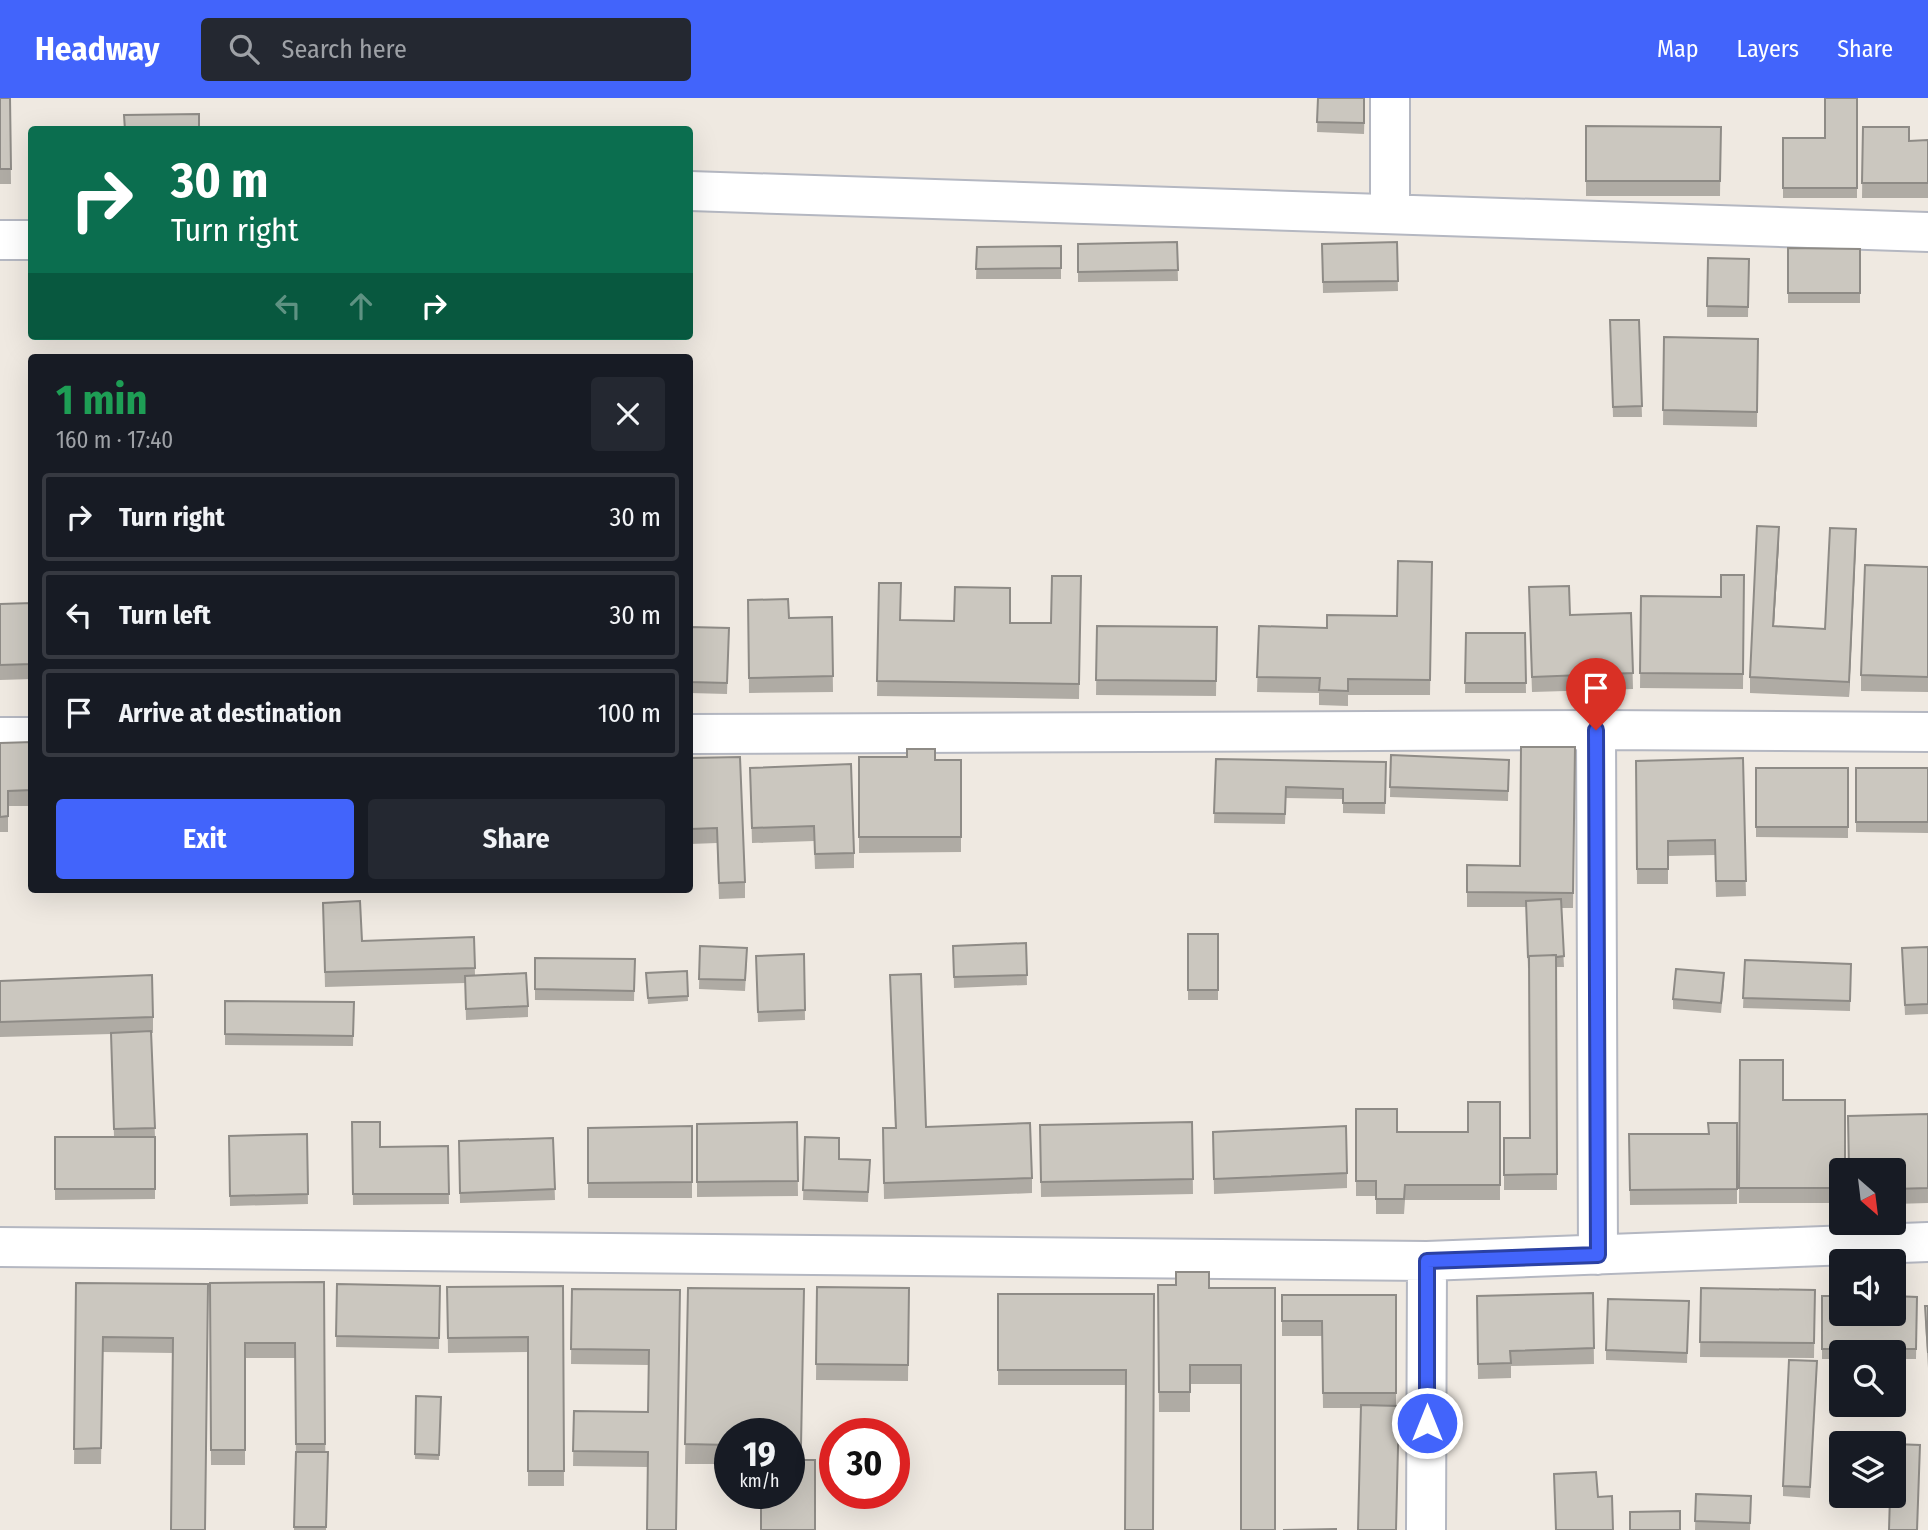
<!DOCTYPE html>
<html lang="en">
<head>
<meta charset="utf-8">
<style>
	body { margin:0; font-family:"Fira Sans Condensed",sans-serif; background:#242831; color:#f1f3f6; height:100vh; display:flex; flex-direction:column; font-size:26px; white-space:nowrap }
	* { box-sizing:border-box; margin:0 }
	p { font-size:23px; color:#9ea1a6 }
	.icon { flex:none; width:38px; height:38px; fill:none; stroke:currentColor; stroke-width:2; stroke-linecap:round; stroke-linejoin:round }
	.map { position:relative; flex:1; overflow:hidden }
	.drawer { position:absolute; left:28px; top:256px; width:665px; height:539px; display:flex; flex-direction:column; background:#171b24; border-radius:7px; box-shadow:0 7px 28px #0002 }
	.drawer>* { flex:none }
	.top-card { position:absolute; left:28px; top:28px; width:665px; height:214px; border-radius:7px; box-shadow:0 7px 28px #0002; background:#0b6e4f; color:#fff; overflow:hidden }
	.needle { width:46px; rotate:152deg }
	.tools { position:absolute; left:1829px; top:1060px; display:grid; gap:14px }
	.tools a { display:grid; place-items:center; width:77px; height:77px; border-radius:7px; background:#171b24; box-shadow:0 7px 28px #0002; font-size:35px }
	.speed { position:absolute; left:714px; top:1320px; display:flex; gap:14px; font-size:35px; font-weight:700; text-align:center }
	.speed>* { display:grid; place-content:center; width:91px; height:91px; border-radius:50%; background:#171b24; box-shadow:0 7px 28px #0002; line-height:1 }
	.speed small { font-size:18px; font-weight:400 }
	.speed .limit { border:10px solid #d22; background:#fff; color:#111 }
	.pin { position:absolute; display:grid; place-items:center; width:60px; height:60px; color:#fff; margin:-72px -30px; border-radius:50% 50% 50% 0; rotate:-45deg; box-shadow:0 0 7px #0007 }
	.pin .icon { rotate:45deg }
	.me { position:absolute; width:77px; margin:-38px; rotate:0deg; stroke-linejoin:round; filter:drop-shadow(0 0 5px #0008) }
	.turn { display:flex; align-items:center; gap:24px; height:147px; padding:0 28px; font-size:32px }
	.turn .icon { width:91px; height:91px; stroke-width:2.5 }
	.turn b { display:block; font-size:49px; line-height:60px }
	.lanes { display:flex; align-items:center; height:66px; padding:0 28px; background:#0003; justify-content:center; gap:35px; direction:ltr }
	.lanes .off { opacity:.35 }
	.round { display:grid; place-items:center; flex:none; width:74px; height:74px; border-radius:7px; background:#242831 }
	.summary { display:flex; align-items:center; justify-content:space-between; height:119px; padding:0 28px }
	h1 { font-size:42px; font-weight:700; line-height:52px; color:#1e9e55 }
	.cta { display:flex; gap:14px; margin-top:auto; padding:14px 28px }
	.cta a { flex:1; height:80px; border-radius:7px; background:#4264fb; color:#fff; font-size:28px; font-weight:700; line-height:80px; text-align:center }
	.cta a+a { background:#242831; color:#f1f3f6 }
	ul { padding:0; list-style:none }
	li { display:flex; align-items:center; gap:21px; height:88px; margin:0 14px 10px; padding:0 14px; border:4px solid #363941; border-radius:7px }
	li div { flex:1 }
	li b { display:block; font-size:26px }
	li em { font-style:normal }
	header { display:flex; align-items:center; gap:42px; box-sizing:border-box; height:98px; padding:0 35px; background:#4264fb; color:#fff }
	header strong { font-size:33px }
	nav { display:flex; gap:38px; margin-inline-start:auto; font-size:24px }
	.search { width:490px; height:63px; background:#242831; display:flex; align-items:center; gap:18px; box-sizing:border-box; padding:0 24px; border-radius:7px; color:#9ea1a6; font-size:26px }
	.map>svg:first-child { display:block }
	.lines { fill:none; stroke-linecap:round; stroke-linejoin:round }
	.minor-casing { stroke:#b4b7c1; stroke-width:42 }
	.minor { stroke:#fff; stroke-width:38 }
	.wall { fill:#afaba4 }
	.shaded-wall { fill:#8e8b86 }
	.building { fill:#cbc7bf; stroke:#8e8b86; stroke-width:2 }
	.route-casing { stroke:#2b41a3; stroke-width:18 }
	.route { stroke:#4264fb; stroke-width:12 }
</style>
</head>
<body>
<header>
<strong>Headway</strong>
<div class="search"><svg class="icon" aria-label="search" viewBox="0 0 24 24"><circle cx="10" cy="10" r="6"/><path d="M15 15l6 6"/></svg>Search here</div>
<nav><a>Map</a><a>Layers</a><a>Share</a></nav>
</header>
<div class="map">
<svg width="1928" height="1432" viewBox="0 0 1928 1432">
	<rect width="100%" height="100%" fill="#efe9e1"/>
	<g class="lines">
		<g class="minor-casing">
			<path id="minor" d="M1390,0V116
				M690,93L1928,134
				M0,142H32
				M1596,632L1598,1157
				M690,636L1596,632L1928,634
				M0,639H32
				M0,1149L1427,1163L1928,1144
				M1426,1432L1427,1163"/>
		</g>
		<use href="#minor" class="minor"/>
	</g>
	<path class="wall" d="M0,0H10L11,86H0Z
		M1318,0H1365L1364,36L1317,34Z
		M1857,0V100H1783V40H1825Z
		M1586,28L1721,29L1720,98H1586Z
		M1863,29L1909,43L1928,42V100H1862Z
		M1177,144L1178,183L1078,184V146Z
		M1397,144L1398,193L1323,195L1322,146Z
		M1061,148V181H976L977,149Z
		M1788,150L1860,151V205H1788Z
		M1708,160L1749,161L1748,219H1707Z
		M1610,222H1639L1642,319H1613Z
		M1664,239L1758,241L1757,329L1663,327Z
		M1779,445L1774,528L1825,531L1856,446L1849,599L1750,595V579Z
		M1432,464L1430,597H1348V608L1319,607V595L1257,594L1259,528L1327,530L1397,518Z
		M1928,469V594L1861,593V577Z
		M1744,477L1743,591L1640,590L1641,498L1721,499Z
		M1081,478L1079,601L877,598L879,485L900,522L1051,525Z
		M748,502L789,520L832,519L833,594L749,595Z
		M1529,504L1570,517L1631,515L1633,591L1532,594Z
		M32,505V581L0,582V506Z
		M1097,528L1217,529L1216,598L1096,597Z
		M690,529L729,530L727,596L690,595Z
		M1466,535H1525L1526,595H1465Z
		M32,644V708H8V734H0V645Z
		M1575,649L1573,810H1561L1564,869H1556L1557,1092H1504V1040H1530L1529,870H1528L1526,809H1467V767L1520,768Z
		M1391,657L1509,662L1508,703L1390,699Z
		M859,659L961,662V754L859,755Z
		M690,660L745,784V800L719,801L717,745L690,746Z
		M1743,660L1746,798L1716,799L1715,757L1668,758V786H1637L1636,663Z
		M1216,661L1386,664L1385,716L1343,715V701L1286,700L1285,726L1214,725Z
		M750,670L854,755V770L815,771L814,743L752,745Z
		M1756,670H1848V740L1756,739Z
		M1856,670H1928V735L1856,734Z
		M323,805L362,843L474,839L475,877L528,908V919L466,922L465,885L325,889Z
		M1188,836H1218V902H1188Z
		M1026,845L1027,887L954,890L953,848Z
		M700,848L747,860L745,893L699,891Z
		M1928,849V916L1905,917L1902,850Z
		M804,856L805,922L758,924L756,858Z
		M535,860L635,861L634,903L535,902Z
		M1745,862L1851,866L1850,913L1743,910Z
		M687,873L688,903L648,906L646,875Z
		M890,877L926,1029L1032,1080V1095L884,1101L883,1046L895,1030Z
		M0,883L153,919V935H151L155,1039V1101L55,1102V1039H114L111,936L0,939Z
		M1724,886L1721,915L1673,911V901Z
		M225,903L354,904L353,948L225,947Z
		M1740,962L1783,1002L1841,1073V1105H1739Z
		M1500,1004V1102H1405L1404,1116H1376V1098H1356V1011L1397,1034H1468Z
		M1928,1016V1105L1894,1106V1073Z
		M352,1024L380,1049L448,1048L449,1106L353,1107Z
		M797,1024L798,1098L697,1099V1026Z
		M1192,1024L1193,1096L1041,1099L1040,1027Z
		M1737,1025V1106L1630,1107L1629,1036H1708Z
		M692,1028V1100H588V1030Z
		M1213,1034L1347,1075V1090L1214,1096Z
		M307,1036L308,1106L230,1108L229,1038Z
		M805,1039L839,1061L870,1062L868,1104L803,1102Z
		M553,1040L555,1102L460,1105L459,1043Z
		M324,1184L326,1432H294L296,1362L295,1260H245V1367H211L210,1185Z
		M76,1185L208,1186L173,1255L103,1254L101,1366H74Z
		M337,1186L440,1188L439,1251L336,1249Z
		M1158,1187L1209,1190H1275L1241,1286H1190V1314H1159Z
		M563,1188L564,1388H528V1254L448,1255L447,1189Z
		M817,1189L909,1190L908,1283L816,1282Z
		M688,1190L804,1191L801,1362L789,1395V1335H730V1366H685Z
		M1701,1190L1815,1192L1814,1260L1700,1259Z
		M572,1191L680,1192L647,1369L573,1368L574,1313L648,1314L649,1267L571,1266Z
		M1593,1195L1594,1266L1511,1268V1280L1478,1281L1477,1198Z
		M998,1196H1154L1126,1287H998Z
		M1282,1197H1396V1308L1361,1310H1323L1322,1238H1282Z
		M1822,1198L1917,1199L1916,1261H1894V1255H1841V1261H1822Z
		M1689,1203L1687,1265L1606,1262V1252Z
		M1925,1208H1928V1270L1925,1223Z
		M1817,1273L1810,1400L1783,1398V1388Z
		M416,1298L441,1299L439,1362L415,1361Z
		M1696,1396L1751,1398L1750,1432H1695Z"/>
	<path class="shaded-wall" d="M1779,429V445L1773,543V528Z
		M1856,431V446L1849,599V584Z"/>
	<path class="building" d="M0,0H10L11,71H0Z
		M1318,0H1364V25L1317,24Z
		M1825,0H1857V90H1783V40H1825Z
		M199,16V32H125L124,17Z
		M1586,28L1721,29L1720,83H1586Z
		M1863,29H1909V43L1928,42V85H1862Z
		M1177,144L1178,172L1078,174V146Z
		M1397,144L1398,183L1323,184L1322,146Z
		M1061,148V170L976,171L977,149Z
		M1788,150L1860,151V195H1788Z
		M1708,160L1749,161L1748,209L1707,208Z
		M1610,222H1639L1642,308L1613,309Z
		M1664,239L1758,241L1757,314L1663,312Z
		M1757,428L1779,429L1773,528L1825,531L1830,430L1856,431L1849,584L1750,579Z
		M1398,463L1432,464L1430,582L1348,581V593L1319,592L1320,580L1257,579L1259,528L1327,530V517L1397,518Z
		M1865,467L1928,469V579L1861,577Z
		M1721,477H1744L1743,576L1640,575L1641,498L1721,499Z
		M1052,478H1081L1079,586L877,583L879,485H901L900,522L954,523L955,489L1010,490V525H1051Z
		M1569,488L1570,517L1631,515L1633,575L1532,579L1529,489Z
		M788,501L789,520L832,519L833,578L749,580L748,502Z
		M32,505V566L0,567V506Z
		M1097,528L1217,529L1216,583L1096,582Z
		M690,529L729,530L727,585L690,584Z
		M1466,535H1525L1526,585H1465Z
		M32,644V692L8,693V718L0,719V645Z
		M1521,649H1575L1573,795L1467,794V767L1520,768Z
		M907,651H935V662H961V739H859V659H907Z
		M1391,657L1509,662L1508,693L1390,689Z
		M740,659L745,784L719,785L717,730L690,731V660Z
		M1743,660L1746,783H1716L1715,742L1668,743V771H1637L1636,663Z
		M1216,661L1386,664L1385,705H1343V691L1286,689L1285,716L1214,715Z
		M851,666L854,755L815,756L814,728L752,730L750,670Z
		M1756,670H1848V729H1756Z
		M1856,670H1928V724H1856Z
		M1561,801L1564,858L1556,859V857L1529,858L1528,860L1526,803Z
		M360,803L362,843L474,839L475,870L325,874L323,805Z
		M1188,836H1218V892H1188Z
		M1026,845L1027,877L954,879L953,848Z
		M700,848L747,850L745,882L699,881Z
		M1928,849V906L1905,907L1902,850Z
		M804,856L805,912L758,914L756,858Z
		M1556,857L1557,1076L1504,1077V1040H1530L1529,858Z
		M535,860L635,861L634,893L535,891Z
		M1745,862L1851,866L1850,903L1743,900Z
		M1676,871L1724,875L1721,905L1673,901Z
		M687,873L688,898L648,900L646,875Z
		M526,875L528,908L466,911L465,878Z
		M921,876L926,1029L1030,1025L1032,1080L884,1085L883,1030H896L890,877Z
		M152,877L153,919L0,924V883Z
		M225,903L354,904L353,938L225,936Z
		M151,933L155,1030L114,1031L111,935Z
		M1740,962H1783V1002H1845V1073H1841V1090H1739Z
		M1468,1004H1500V1087H1405L1404,1101H1376V1083H1356V1011H1397V1034H1468Z
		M1928,1016V1090L1894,1091V1073H1849L1848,1018Z
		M352,1024H380V1049L448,1048L449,1096H353Z
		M797,1024L798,1083L697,1084V1026Z
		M1192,1024L1193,1081L1041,1084L1040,1027Z
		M1708,1025H1737V1091L1630,1092L1629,1036H1709Z
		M692,1028V1084L588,1085V1030Z
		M1346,1028L1347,1075L1214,1081L1213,1034Z
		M307,1036L308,1096L230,1098L229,1038Z
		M55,1039H155V1091H55Z
		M805,1039L839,1040V1061L870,1062L868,1094L803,1092Z
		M553,1040L555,1091L460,1095L459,1043Z
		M1176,1174H1209V1190H1275V1432H1241V1267H1190V1294H1159L1158,1187H1176Z
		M324,1184L325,1346H296L295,1245H245V1352H211L210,1185Z
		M76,1185L208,1186L205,1432H171L173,1240L103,1239L101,1350L74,1351Z
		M337,1186L440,1188L439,1240L336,1238Z
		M563,1188L564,1373H528V1239L448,1240L447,1189Z
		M817,1189L909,1190L908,1267L816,1266Z
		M688,1190L804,1191L801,1348L789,1347V1335H730V1347L685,1346Z
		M1701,1190L1815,1192L1814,1245L1700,1244Z
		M572,1191L680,1192L676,1432H647L648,1354L573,1353L574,1313L648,1314L649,1252L571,1251Z
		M1593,1195L1594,1250L1510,1253L1511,1265L1478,1266L1477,1198Z
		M998,1196H1154L1153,1432H1125L1126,1272H998Z
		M1282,1197H1396V1295H1323L1322,1223H1282Z
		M1822,1198H1841V1216H1894V1198L1917,1199L1916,1251H1822Z
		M1608,1201L1689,1203L1687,1255L1606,1252Z
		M1925,1208H1928V1255Z
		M1789,1262L1817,1263L1810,1389L1783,1388Z
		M416,1298L441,1299L439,1357L415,1356Z
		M1361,1307L1399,1308L1396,1432H1358Z
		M1894,1346L1920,1347L1917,1432H1889L1890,1398H1894Z
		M296,1354H328L326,1429H294Z
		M789,1362H815V1432H761V1395H789Z
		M1596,1374L1598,1399L1612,1398L1613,1432H1556L1554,1376Z
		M1696,1396L1751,1398L1750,1425L1695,1423Z
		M1680,1413V1432H1630V1414Z
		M1336,1431V1432H1283Z"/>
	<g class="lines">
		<g class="route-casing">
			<path id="route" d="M1427,1325V1163L1598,1157L1596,632"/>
		</g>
		<use href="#route" class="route"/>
	</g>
</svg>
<div class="tools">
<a><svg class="needle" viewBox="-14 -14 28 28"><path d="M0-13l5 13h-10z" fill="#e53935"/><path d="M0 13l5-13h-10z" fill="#9ea1a6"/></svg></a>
<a><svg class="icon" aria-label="sound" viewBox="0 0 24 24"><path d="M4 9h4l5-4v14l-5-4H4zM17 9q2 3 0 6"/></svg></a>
<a><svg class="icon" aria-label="search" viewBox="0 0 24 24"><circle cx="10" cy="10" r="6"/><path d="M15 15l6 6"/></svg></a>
<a><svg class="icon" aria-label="layers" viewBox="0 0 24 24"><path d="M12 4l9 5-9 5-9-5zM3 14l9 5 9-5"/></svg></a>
</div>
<div class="speed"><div>19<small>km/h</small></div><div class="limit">30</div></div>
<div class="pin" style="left:1596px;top:632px;background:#d93025"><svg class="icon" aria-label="arrive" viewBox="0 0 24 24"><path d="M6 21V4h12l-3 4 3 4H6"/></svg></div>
<svg class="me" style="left:1427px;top:1325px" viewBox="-20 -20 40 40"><circle r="17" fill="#4264fb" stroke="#fff" stroke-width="3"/><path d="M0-11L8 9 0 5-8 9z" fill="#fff"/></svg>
<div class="top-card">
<div class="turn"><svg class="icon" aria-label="right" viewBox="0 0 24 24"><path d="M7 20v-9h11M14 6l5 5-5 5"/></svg><div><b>30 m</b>Turn right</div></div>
<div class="lanes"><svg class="icon off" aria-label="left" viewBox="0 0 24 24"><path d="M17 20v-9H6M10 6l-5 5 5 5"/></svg><svg class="icon off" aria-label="ahead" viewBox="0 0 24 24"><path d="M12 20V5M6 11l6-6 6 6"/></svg><svg class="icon" aria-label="right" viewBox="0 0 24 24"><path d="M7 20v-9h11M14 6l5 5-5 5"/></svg></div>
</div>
<section class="drawer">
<div class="summary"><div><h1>1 min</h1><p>160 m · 17:40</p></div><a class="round"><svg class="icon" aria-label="close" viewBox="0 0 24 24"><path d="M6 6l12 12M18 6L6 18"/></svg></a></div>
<ul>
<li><svg class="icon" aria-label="right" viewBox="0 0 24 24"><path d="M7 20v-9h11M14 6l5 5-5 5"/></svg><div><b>Turn right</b></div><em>30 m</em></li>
<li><svg class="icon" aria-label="left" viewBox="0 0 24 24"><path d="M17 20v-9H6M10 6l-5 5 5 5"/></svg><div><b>Turn left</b></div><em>30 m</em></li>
<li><svg class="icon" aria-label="arrive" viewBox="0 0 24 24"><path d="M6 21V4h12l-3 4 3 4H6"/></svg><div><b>Arrive at destination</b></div><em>100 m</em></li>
</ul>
<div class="cta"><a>Exit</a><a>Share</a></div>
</section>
</div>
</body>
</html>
